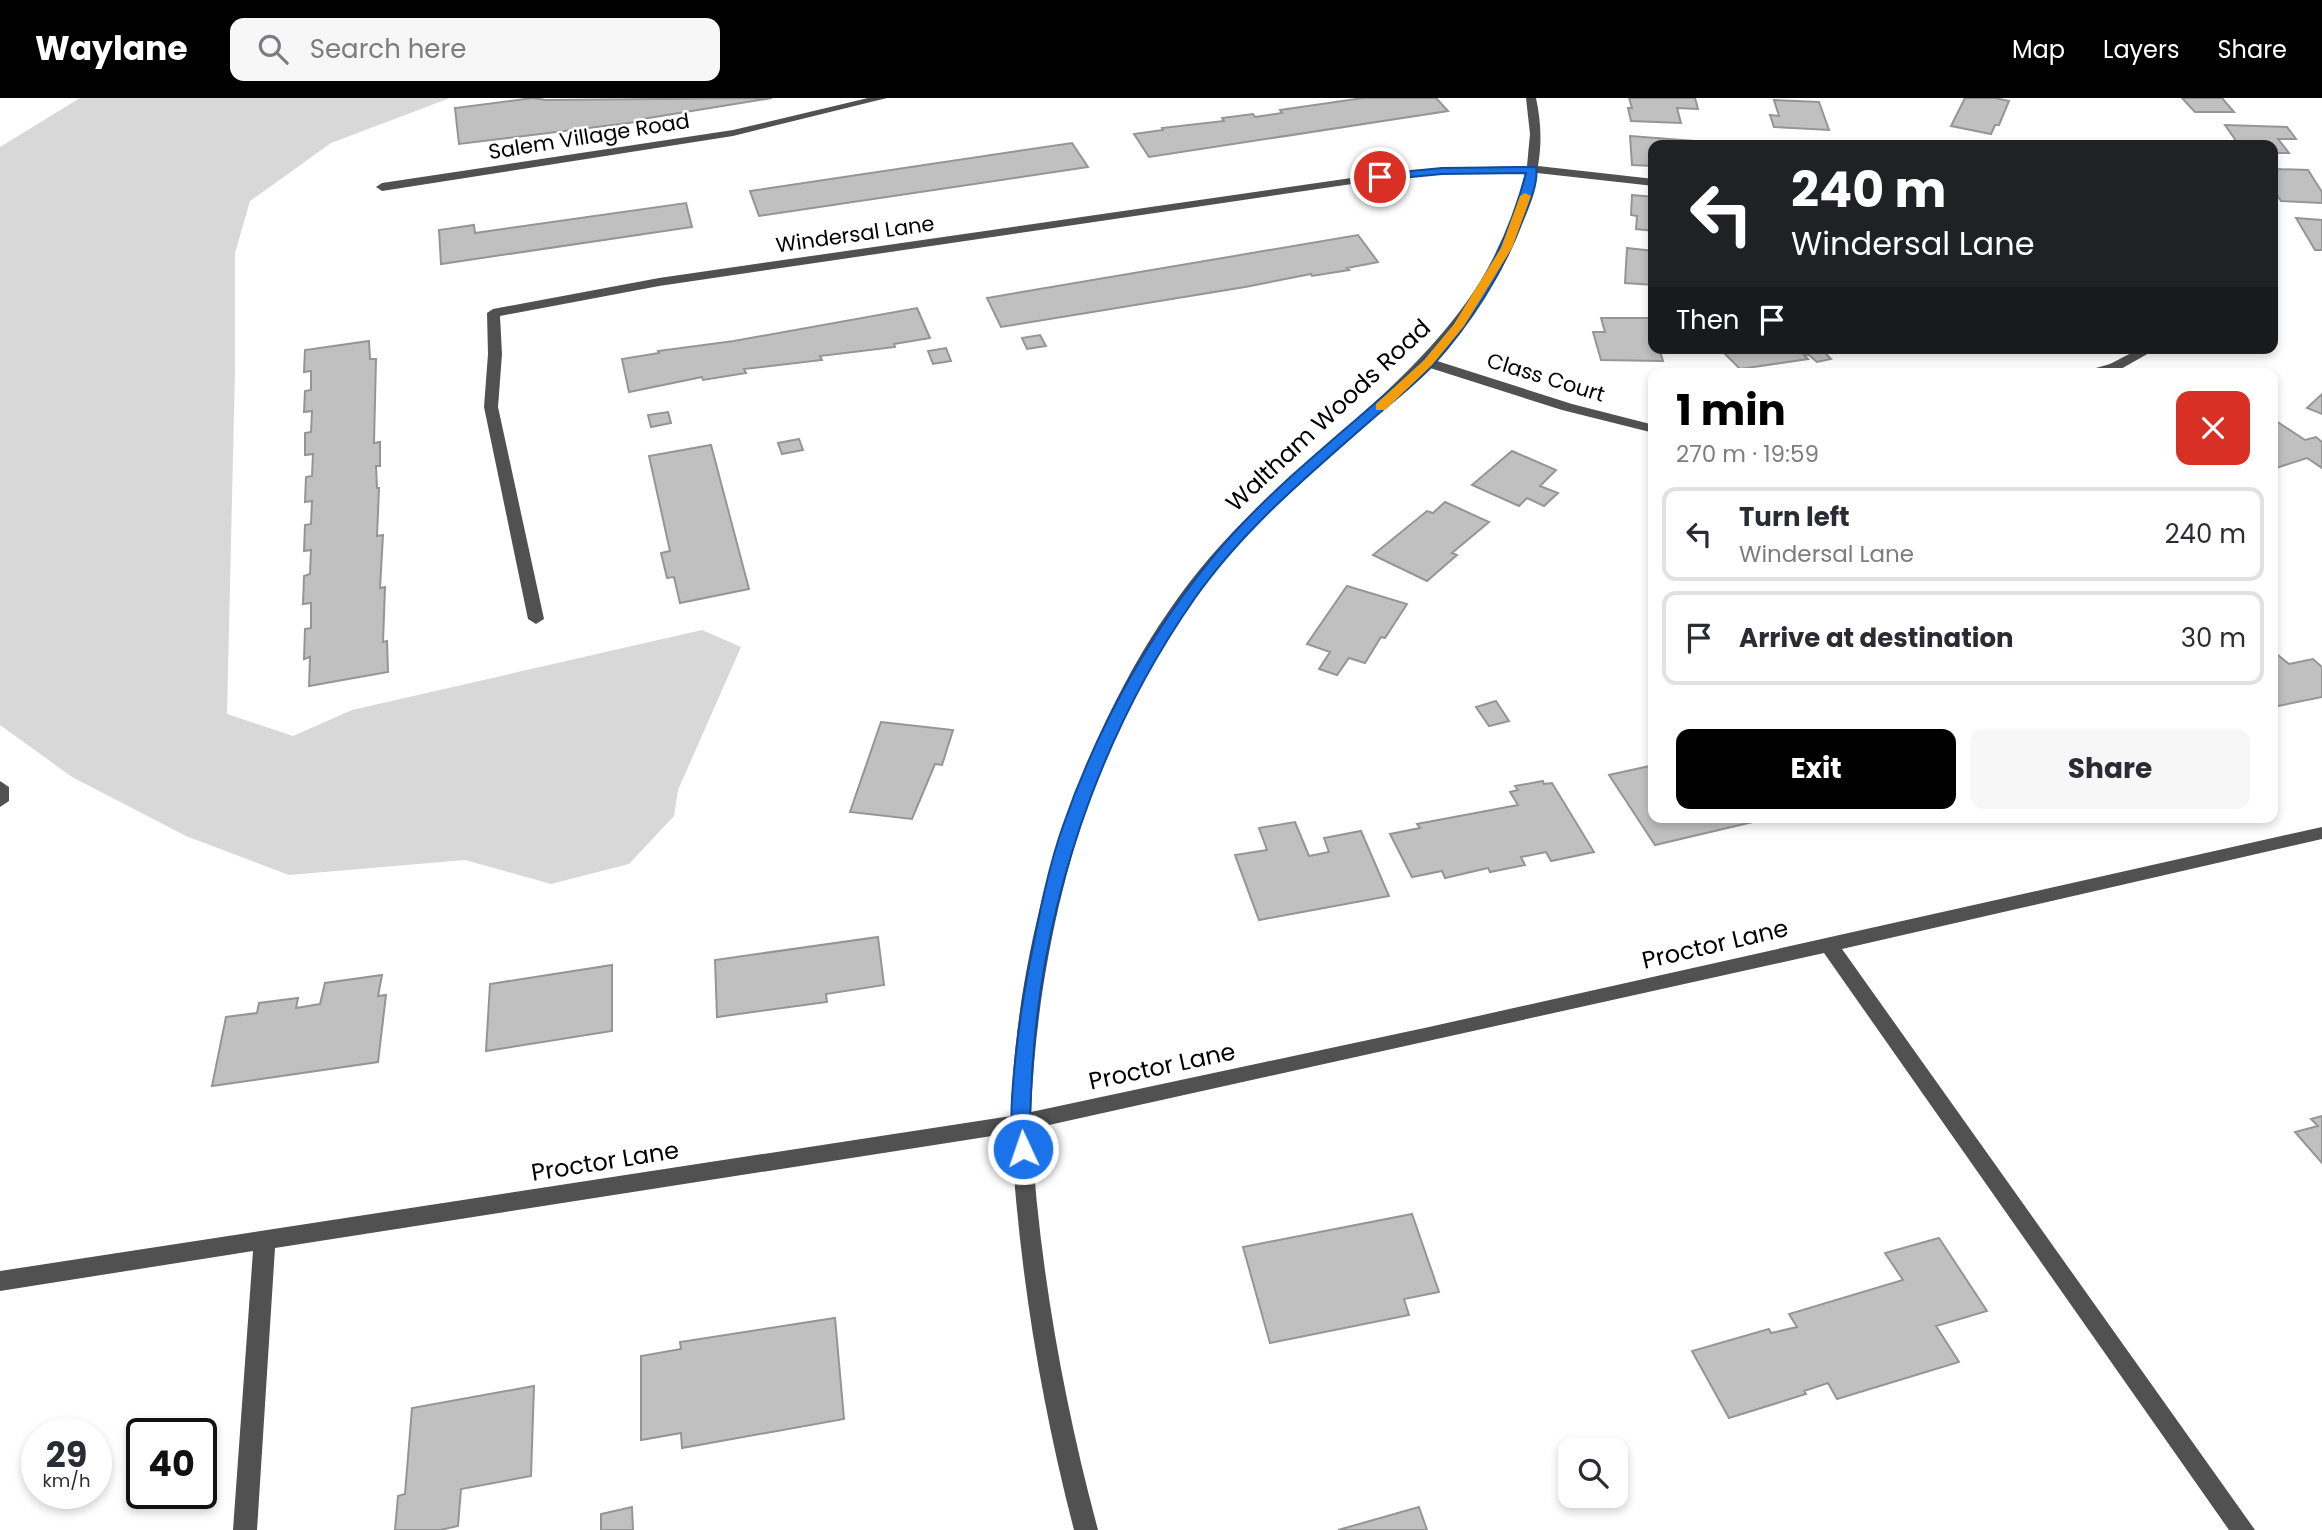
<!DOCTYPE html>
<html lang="en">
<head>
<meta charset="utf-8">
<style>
	body { margin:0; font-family:Poppins,sans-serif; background:#f7f7f7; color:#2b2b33; height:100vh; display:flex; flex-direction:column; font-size:26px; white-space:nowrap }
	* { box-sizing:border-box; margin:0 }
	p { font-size:23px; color:#7c7c81 }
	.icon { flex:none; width:38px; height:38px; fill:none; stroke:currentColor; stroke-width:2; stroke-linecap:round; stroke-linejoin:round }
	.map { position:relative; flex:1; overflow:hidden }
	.panel { position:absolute; left:1648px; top:270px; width:630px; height:455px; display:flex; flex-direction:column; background:#fff; border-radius:14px; box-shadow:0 4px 10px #0003 }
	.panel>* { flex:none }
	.hud { position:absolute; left:1648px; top:42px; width:630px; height:214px; border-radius:14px; box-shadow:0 4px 10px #0003; background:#202124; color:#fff; overflow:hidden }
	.controls { position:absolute; left:1558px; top:1340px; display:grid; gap:14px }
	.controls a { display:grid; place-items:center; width:70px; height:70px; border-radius:14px; background:#fff; box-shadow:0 4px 10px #0003; font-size:35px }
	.speed { position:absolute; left:21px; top:1320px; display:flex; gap:14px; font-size:35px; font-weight:700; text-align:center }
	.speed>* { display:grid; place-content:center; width:91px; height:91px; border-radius:50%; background:#fff; box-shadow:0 4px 10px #0003; line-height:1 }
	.speed small { font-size:18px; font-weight:400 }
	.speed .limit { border:4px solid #111; border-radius:10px; background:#fff; color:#111 }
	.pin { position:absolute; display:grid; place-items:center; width:60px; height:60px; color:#fff; margin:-30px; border:4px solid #fff; border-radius:50%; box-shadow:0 2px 7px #0007 }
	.me { position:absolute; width:77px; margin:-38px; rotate:357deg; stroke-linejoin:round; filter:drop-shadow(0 0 5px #0008) }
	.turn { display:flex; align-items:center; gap:24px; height:147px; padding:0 28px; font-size:32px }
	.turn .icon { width:91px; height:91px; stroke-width:2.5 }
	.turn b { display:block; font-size:49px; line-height:60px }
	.then { display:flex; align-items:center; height:66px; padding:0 28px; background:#0003; gap:14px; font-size:26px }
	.round { display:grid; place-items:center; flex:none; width:74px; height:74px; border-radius:14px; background:#f7f7f7 }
	.overview { display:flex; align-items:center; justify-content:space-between; height:119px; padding:0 28px }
	h1 { font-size:42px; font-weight:700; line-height:52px; color:#000 }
	.button { display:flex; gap:14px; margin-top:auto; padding:14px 28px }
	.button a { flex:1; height:80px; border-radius:14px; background:#000; color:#fff; font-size:28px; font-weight:700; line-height:80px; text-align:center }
	.button a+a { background:#f7f7f7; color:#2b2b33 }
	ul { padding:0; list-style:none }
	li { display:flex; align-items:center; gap:21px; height:94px; margin:0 14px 10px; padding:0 14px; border:4px solid #e1e1e2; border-radius:14px }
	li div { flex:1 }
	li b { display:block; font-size:26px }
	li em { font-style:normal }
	header { display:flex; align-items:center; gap:42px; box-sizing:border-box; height:98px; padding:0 35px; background:#000; color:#fff }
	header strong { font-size:33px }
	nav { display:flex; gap:38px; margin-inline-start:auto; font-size:24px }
	.search { width:490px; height:63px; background:#f7f7f7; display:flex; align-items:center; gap:18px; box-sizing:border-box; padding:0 24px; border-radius:14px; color:#7c7c81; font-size:26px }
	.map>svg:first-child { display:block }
	.green { fill:#d8d8d8 }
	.building { fill:#c0c0c0; stroke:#959595; stroke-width:2 }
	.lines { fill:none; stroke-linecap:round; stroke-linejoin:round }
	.minor { fill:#515151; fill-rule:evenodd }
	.route { fill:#1a73e8; stroke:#114b97; stroke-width:2 }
	.slow { fill:#f59e0b }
	.labels { text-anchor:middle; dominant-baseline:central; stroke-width:5; stroke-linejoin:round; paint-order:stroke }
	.far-street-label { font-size:21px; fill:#000; stroke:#fff }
	.street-label { font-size:24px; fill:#000; stroke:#fff }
</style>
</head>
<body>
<header>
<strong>Waylane</strong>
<div class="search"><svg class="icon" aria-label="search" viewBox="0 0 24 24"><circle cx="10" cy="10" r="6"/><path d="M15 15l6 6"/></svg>Search here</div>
<nav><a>Map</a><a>Layers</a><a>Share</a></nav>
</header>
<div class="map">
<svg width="2322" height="1432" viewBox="0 0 2322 1432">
	<rect width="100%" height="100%" fill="#fff"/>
	<path class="green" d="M80,0H450L331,45L250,103L235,155V272L227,616L293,638L352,612L702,532L741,549L678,692L674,718L629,766L551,786L465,762L289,777L186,738L72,679L0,627V49Z"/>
	<path class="building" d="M533,0L546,2L772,0L636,22L637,24L459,46L455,10Z
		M1363,0H1436L1448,13L1149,59L1134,36L1163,32L1162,30L1224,23L1222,20L1253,16L1255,19L1282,15L1280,12Z
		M1629,0H1695L1698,11L1677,10L1681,25L1631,23L1628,10H1632Z
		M1965,0H1995L2009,3L1999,27H1995L1991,36L1951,28Z
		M2182,0H2222L2234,14H2195Z
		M1774,2L1819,4L1829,32L1774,29L1770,17L1779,18Z
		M2225,27L2287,29L2296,41H2278L2289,55H2273V47H2239Z
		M1630,38L1694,43L1695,47H1654V68L1632,67Z
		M1072,45L1088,69L759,118L750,93Z
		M2273,71L2308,72L2322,94V105L2281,103L2273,91Z
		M1632,97L1654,99V133L1636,131L1637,118L1631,117Z
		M686,105L692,129L441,166L439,132L474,127L475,135Z
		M2296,120L2322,122V152H2315Z
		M1358,137L1378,164L1347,170L1349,172L1312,178L1311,176L1245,189L1001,229L987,200Z
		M1627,150L1654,153V187L1625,185Z
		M917,210L930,240L894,246L895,249L820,258L822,262L744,271L746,275L703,282L702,279L629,294L622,261L659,255L658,253L734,243Z
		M1601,220H1649L1654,234V250H1659L1663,263L1601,262L1593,234H1605Z
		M1040,237L1046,248L1027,251L1022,240Z
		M369,243L370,261H376L374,345L380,344V368H376L377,390H379L377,438L383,437L380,490L385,489L383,544L387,543L388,574L309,588L310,559L304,561L305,531L311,530V505L303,506L304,478L310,476L311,452L304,453L305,427L311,426L312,403L305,404L306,379L312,378L313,356L305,357V335L311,334L312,313L304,314L305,293L311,292V273L304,274L305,252Z
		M946,250L951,263L933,266L928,253Z
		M1719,250H1820L1831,261L1817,264L1809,257H1804L1808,261L1740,271Z
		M2322,296V316L2307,310Z
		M668,314L671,325L651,329L648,317Z
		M2273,321L2305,342L2316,339L2322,344V370L2307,360L2273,371Z
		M799,341L803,352L782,356L778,345Z
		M711,347L749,491L680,505L674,479L667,480L661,455L670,453L649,358Z
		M1512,353L1556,372L1540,388L1558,395L1544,408L1527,400L1519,408L1472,387Z
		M1445,404L1489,424L1452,455L1457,457L1427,483L1373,457L1427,413L1433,415Z
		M1347,488L1407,506L1385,540L1381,539L1365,565L1349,560L1337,577L1319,571L1330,554L1307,546Z
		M2273,553L2289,566L2313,561L2322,569V599L2273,609Z
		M1496,603L1509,623L1489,628L1476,609Z
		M881,624L953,632L942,667L935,666L912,721L850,714Z
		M1654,667V719H1774L1655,747L1609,677Z
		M1543,683L1544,686L1552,685L1594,754L1551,763L1546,754L1521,759L1525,767L1490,774L1488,770L1445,780L1442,773L1412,779L1390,736L1420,730L1417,726L1518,707L1510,694L1518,692L1515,688Z
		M1295,724L1309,758L1329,754L1324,740L1361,733L1389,798L1259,822L1235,757L1267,752L1259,730Z
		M878,839L884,887L826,896L827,904L717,919L715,862Z
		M612,867V933L486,953L490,886Z
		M382,877L378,898L386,897L378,964L212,988L226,919L257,915L259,905L298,900L296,910L320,906L325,885Z
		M2322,1018V1065L2295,1034L2318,1028L2311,1021Z
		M1412,1116L1439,1194L1404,1201L1409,1217L1270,1245L1243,1149Z
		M1939,1140L1987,1213L1936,1228L1959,1264L1837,1301L1828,1285L1804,1293L1806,1296L1729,1320L1692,1253L1769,1231L1771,1235L1797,1229L1789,1216L1903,1182L1885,1155Z
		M835,1220L844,1321L682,1350L681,1335L641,1342V1258L681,1251L680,1244Z
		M534,1288L531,1378L461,1391L458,1428L440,1432H395L398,1398L405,1396L412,1310Z
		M632,1409L633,1432H601V1416Z
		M1419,1409L1427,1432H1338Z"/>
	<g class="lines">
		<path class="minor" d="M868,0H887L733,38L382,93L376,89L382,85L733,32Z
			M1526,0H1536C1541,23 1542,45 1538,68L1654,81V88L1537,75C1522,146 1484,211 1434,262L1572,306L1654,327V335L1562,312L1427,269C1368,330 1300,381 1241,443C1103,591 1039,815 1031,1014L1429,929L2322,729V741L1842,851L2255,1432H2229L1824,855L1031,1031C1039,1167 1063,1301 1098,1432H1074C1040,1300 1019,1171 1011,1035L275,1150L257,1432H233L253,1153L0,1193V1173L1011,1018C1016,821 1093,579 1232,435C1342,321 1488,241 1525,75L1442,76L1379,82L659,188L500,218L502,256L498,309L544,521L536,526L528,521L484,309L488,256L487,215L493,211L659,180L1379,76L1442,70L1527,68L1530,36Z
			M2141,250H2158L2119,272L2078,275L2110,266Z
			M0,683L9,689V703L0,709Z"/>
	</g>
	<path class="route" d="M1536,69C1539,85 1528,109 1522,124C1503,175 1470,226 1434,266C1415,287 1390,305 1369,324C1307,378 1243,432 1195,500C1109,623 1055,770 1037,919C1033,953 1031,988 1030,1023C1030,1034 1035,1046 1030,1056L1023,1059L1016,1056C1003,1030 1021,912 1027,879C1037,829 1046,776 1063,728C1099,624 1157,521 1230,439C1273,391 1325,349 1374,306C1391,291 1410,277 1425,260C1474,207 1508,144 1526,75L1442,76L1380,82L1374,79L1380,76L1442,70Z"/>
	<path class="slow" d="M1525,95L1531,98L1512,150L1464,228L1432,267L1385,312H1376V306L1424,262L1454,226L1501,150L1520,98Z"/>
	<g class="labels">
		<g class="far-street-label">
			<text transform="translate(589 38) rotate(-9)">Salem Village Road</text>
			<text transform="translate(855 136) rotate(-8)">Windersal Lane</text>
			<text transform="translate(1546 279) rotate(17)">Class Court</text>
		</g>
		<g class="street-label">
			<text transform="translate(1328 317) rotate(-43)">Waltham Woods Road</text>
			<text transform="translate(1715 846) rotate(-13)">Proctor Lane</text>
			<text transform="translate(1162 968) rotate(-12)">Proctor Lane</text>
			<text transform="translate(605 1063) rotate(-9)">Proctor Lane</text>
		</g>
	</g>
</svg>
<div class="controls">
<a><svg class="icon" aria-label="search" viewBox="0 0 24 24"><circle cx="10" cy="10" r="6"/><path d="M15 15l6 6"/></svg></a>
</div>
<div class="speed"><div>29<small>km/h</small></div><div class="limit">40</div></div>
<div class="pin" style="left:1380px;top:79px;background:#d93025"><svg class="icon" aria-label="arrive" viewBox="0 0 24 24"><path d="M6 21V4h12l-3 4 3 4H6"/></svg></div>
<svg class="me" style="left:1023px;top:1051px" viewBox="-20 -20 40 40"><circle r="17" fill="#1a73e8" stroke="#fff" stroke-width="3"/><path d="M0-11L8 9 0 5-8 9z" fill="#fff"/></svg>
<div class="hud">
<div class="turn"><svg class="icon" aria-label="left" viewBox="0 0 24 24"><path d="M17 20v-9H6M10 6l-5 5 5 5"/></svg><div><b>240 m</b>Windersal Lane</div></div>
<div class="then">Then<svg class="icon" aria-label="arrive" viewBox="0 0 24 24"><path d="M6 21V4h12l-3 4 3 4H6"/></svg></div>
</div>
<section class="panel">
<div class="overview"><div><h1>1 min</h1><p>270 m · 19:59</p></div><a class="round" style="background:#d93025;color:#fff"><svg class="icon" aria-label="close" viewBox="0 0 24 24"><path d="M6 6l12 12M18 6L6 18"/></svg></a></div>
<ul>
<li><svg class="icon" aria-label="left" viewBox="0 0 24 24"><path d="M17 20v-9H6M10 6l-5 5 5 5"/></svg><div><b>Turn left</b><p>Windersal Lane</p></div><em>240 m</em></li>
<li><svg class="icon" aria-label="arrive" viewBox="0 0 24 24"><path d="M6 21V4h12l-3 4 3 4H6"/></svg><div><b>Arrive at destination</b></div><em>30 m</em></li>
</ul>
<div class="button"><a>Exit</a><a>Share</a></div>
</section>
</div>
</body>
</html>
